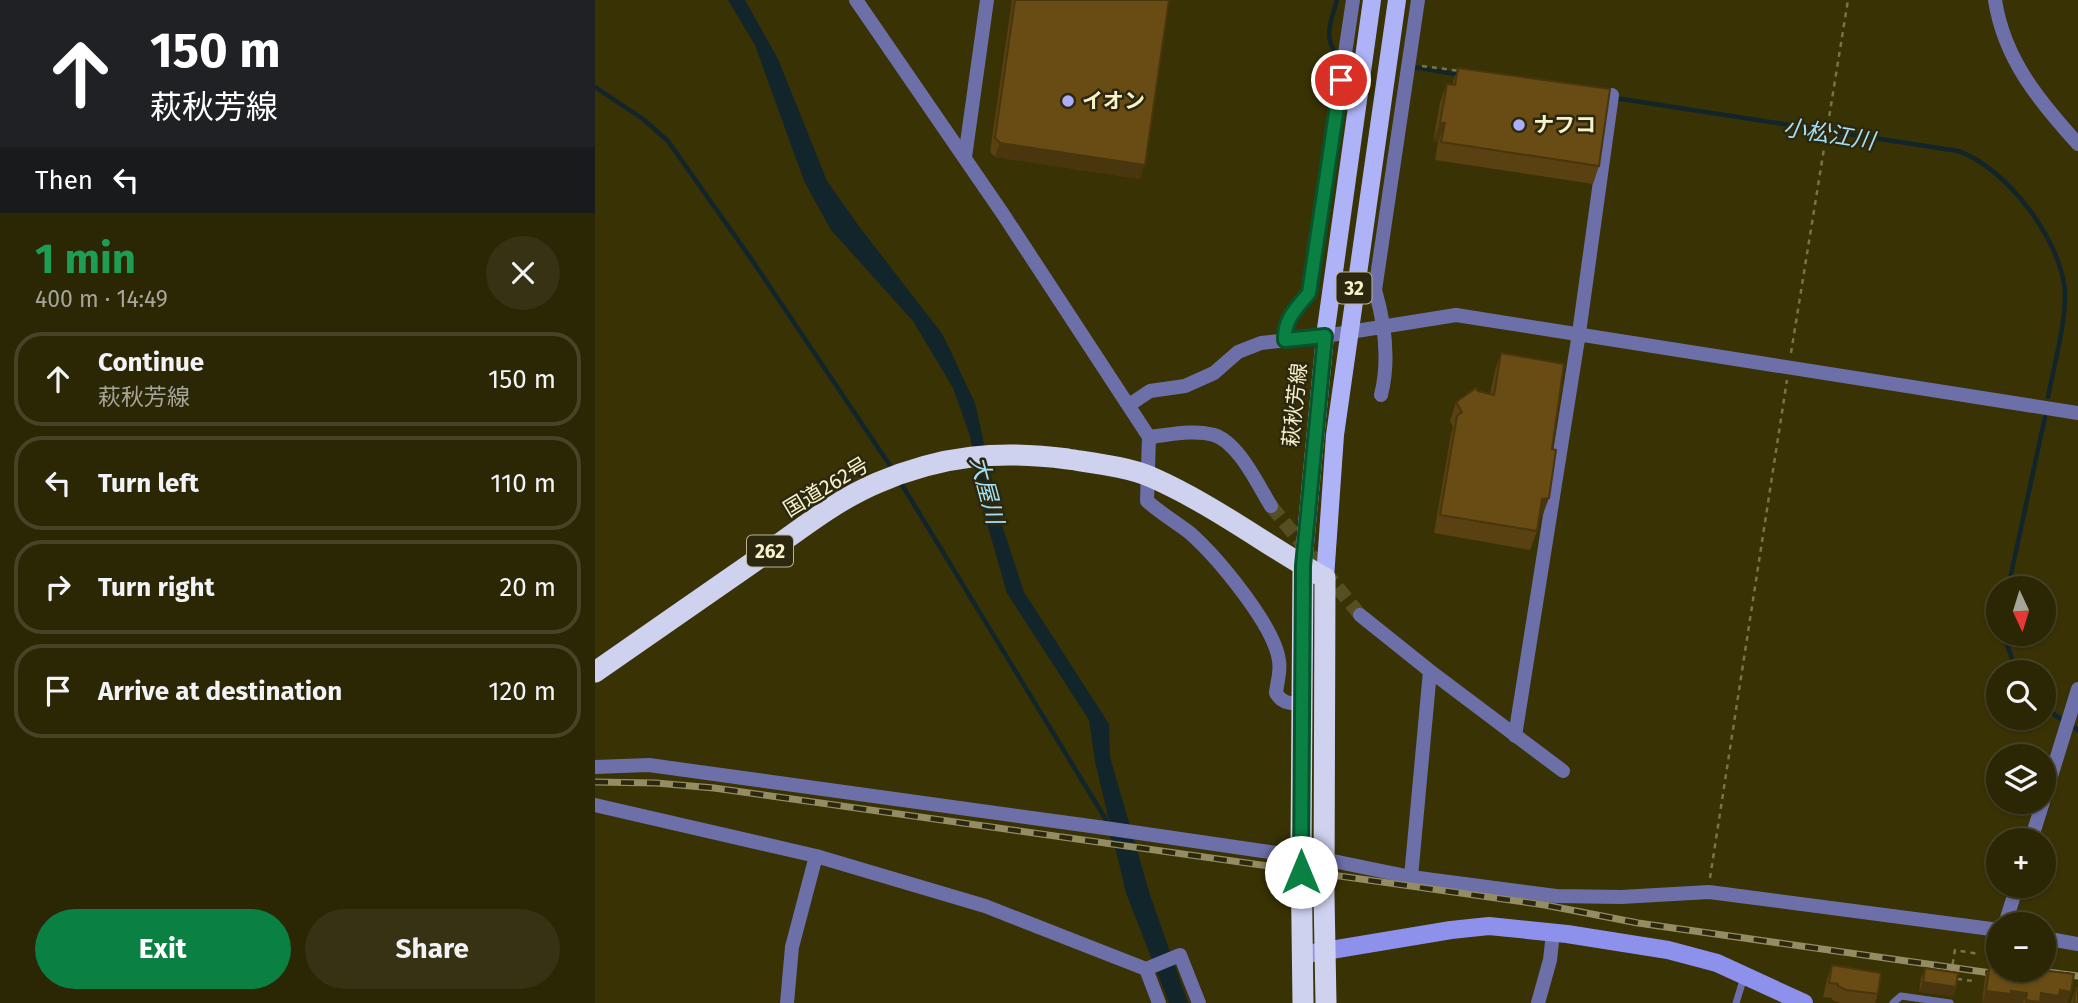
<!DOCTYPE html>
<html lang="en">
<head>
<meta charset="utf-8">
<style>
	body { margin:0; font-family:"Fira Sans","Noto Sans JP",sans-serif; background:#373213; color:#f1f3f6; height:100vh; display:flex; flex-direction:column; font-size:26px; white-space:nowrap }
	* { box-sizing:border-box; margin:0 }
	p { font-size:23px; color:#a6a59a }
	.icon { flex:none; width:38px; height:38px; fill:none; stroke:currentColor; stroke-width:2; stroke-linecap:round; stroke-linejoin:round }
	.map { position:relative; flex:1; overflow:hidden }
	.drawer { display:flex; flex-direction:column; background:#2b2604; width:595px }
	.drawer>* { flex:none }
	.guide { background:#202124; color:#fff; overflow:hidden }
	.needle { width:46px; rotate:176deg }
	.tools { position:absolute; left:1391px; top:576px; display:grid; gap:14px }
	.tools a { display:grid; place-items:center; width:70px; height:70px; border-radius:50%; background:#2b2604; box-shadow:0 2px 5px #0004,0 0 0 2px #474326; font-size:35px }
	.pin { position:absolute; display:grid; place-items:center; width:60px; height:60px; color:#fff; margin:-30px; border:4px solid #fff; border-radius:50%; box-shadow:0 2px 7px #0007 }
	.me { position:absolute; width:77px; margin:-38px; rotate:0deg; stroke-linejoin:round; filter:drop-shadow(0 0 5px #0008) }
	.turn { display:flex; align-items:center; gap:24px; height:147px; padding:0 35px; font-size:32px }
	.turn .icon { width:91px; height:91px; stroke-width:2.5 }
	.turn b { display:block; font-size:49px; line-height:60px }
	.then { display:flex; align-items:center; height:66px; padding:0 35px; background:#0003; gap:14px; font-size:26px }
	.round { display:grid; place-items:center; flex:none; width:74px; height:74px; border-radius:37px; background:#373213 }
	.summary { display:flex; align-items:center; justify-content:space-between; height:119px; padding:0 35px }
	h1 { font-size:42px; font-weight:700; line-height:52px; color:#1e9e55 }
	.action { display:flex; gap:14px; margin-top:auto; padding:14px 35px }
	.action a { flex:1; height:80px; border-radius:42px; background:#0b8043; color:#fff; font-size:28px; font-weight:700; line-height:80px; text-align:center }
	.action a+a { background:#373213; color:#f1f3f6 }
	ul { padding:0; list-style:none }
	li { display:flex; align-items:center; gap:21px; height:94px; margin:0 14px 10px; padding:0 21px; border:4px solid #474326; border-radius:28px }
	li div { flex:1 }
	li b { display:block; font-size:26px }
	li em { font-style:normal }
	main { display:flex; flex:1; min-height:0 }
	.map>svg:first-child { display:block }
	.water { fill:#12252b }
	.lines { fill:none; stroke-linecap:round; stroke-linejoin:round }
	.stream { stroke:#12252b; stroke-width:4.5 }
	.street-tunnel { stroke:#564f23; stroke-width:14; stroke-dasharray:14 7; stroke-linecap:butt }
	.path { stroke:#797348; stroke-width:2.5; stroke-dasharray:5 5; stroke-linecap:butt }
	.lane { stroke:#6d70a8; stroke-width:7 }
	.street { stroke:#6d70a8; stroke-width:14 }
	.secondary { stroke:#8e91eb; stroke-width:18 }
	.primary { stroke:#aeb3f8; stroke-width:18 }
	.highway { stroke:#cfd2ee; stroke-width:21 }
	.rail-casing { stroke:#948d63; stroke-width:7 }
	.rail { stroke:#2c280f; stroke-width:4.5; stroke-dasharray:13; stroke-linecap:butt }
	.wall { fill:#594111 }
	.shaded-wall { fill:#49350e }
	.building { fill:#684c14; stroke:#49350e; stroke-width:2 }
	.route-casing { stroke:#07532c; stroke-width:18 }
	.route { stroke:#0b8043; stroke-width:12 }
	.poi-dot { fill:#abaffb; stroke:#2c280f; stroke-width:2.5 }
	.labels { text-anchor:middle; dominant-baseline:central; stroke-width:5; stroke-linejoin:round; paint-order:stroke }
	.shield { fill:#2c280f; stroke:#bab592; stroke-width:2 }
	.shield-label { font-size:19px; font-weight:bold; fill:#f7f2ca }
	.poi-label { font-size:21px; font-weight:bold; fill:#f7f2ca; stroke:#2c280f; text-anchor:start }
	.street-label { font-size:21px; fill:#f7f2ca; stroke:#2c280f }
	.water-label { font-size:23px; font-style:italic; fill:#a5dff3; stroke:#2c280f }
</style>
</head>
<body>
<main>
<section class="drawer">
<div class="guide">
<div class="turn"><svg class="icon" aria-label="ahead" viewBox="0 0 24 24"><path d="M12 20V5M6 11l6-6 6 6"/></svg><div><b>150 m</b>萩秋芳線</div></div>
<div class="then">Then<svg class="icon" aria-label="left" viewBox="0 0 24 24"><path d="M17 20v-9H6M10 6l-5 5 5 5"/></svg></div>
</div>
<div class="summary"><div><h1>1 min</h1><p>400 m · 14:49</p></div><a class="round"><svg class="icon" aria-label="close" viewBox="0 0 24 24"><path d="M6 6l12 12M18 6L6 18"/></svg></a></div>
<ul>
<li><svg class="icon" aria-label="ahead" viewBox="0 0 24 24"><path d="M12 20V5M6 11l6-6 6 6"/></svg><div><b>Continue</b><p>萩秋芳線</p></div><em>150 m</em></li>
<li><svg class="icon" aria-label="left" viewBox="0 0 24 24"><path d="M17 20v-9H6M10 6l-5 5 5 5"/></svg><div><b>Turn left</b></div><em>110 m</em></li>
<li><svg class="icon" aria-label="right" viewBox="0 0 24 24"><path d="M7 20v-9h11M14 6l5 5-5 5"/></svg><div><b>Turn right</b></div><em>20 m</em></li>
<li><svg class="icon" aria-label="arrive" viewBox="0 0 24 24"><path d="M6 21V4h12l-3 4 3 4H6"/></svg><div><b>Arrive at destination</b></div><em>120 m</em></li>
</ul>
<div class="action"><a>Exit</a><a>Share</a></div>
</section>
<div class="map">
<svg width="1483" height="1003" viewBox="0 0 1483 1003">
	<rect width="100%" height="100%" fill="#393205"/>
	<path class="water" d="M133,0H150L183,59L232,181L263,225L348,335L380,403L407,525L429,592L514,724L515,757L555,895L593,1003H574L531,893L500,761L494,720L412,593L389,513L375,436L358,388L318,321L236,230L209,181L160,45Z"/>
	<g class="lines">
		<path class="stream" d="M742,0C737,20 727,37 742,54
			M819,67L866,75
			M0,87L48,119L73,141L159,263L298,470
			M1020,98L1363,151C1411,167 1466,240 1470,291C1471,322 1459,366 1453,397
			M304,480L510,818L521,846
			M1413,588L1450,417
			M1408,634L1422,672
			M1449,708L1483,730"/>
		<path class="street-tunnel" d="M676,506L765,615"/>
		<path class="path" d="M827,66L865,71
			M1196,353L1253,0
			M1115,878L1192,380
			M1356,974L1360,950L1384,954
			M1362,979L1379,981"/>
		<path class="lane" d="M1141,1003L1149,977
			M1298,1003L1306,996L1355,1003"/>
		<path class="street" d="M261,0L408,214L554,437L552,501C565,513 581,522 595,533C622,557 680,626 684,661C686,672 682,682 681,693C687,704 696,703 707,704
			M1400,0C1409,59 1444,101 1483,144
			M370,157L392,0
			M690,340L693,319L714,293L758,0
			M786,395C795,359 790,324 780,290L823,0
			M534,405L555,391L590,386L619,373L643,352L666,343L730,336L861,315L1483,413
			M554,437C574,435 599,429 619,435C643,442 663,485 676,506
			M765,615L835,671L816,877
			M831,668L968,771
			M920,736L984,333L1017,95
			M0,767L54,765L510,828L743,862L816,877L961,896L1026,897L1114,892L1404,930
			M1449,799L1483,689
			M0,805L221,856L390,906L551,969L585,955L604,1003
			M1436,840L1448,802
			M1410,924L1422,886
			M1449,938L1483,944
			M551,969L564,1003
			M192,1003L197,947L221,856
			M943,1003L955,960L958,933"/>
		<path class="secondary" d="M706,955L856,930L894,926L972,934L1073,950L1122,963L1209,1003"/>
		<path class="primary" d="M708,566L730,336L777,0
			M730,578L740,435L802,0"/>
		<path class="highway" d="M0,672C52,636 105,599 157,563C197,536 237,502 282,483C347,455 404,450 473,459C498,463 534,467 556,477C618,504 672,546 730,578L729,895L731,1003
			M708,1003L706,849L708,566"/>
		<g class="rail-casing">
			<path id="rail" d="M0,782L61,783L119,788L950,905L1043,923L1410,975
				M1437,970L1483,976"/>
		</g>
		<use href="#rail" class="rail"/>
	</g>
	<path class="wall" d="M417,0H574L545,179L400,157L395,152Z
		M863,68L1004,166L998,184L840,160L843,142H838L845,102L852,84L857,85Z
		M906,353L947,517H944L942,531L935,550L839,533L856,434L858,427L855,421L861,402L883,391L895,394L900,371Z
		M1395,963L1476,992L1472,1003H1387L1390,977Z
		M1237,965L1283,994L1280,1003H1245L1237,1000V998L1228,997L1232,979Z
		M1330,968L1361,987L1358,996L1324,992L1326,978Z
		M1481,988L1483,1003H1476V1002Z"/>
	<path class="shaded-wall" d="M845,123H850L843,142H838Z
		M405,143L550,165L545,179L400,157Z
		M954,498L947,517L940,518L947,499Z
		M1328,982L1361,987L1358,996L1324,992Z
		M1465,990L1476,992L1472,1003H1430L1431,1000L1446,993Z
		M1391,991H1416L1432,993L1428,1003H1387Z"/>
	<path class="building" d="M420,0H574L550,165L405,143L400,138Z
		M863,68L1015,89L1004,166L846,142L850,123H845L852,84L860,85Z
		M906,353L969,364L957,449L961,450L954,498L947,499L942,531L845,515L862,416L867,412L861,402L881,388L883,391L899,395Z
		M1395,963L1404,964V970H1446L1479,974L1476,992L1465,990L1464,996L1446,993L1445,1002L1431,1000L1432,993L1416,991V994L1391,991Z
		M1237,965L1286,973L1283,994L1251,990L1243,986V984L1234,983Z
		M1330,968L1363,973L1361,987L1328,982Z
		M1481,988H1483V1003H1479Z"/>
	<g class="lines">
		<g class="route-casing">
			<path id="route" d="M706,872L708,566L730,336L690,340C689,319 701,309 714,293L746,80"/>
		</g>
		<use href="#route" class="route"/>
	</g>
	<g class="poi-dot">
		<circle cx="473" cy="101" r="7"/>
		<circle cx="924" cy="125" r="7"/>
	</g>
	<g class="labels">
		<g class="shield">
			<rect x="741.5" y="272.5" width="35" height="31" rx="5"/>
			<rect x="152" y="535.5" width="46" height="31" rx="5"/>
		</g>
		<g class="shield-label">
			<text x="759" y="288">32</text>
			<text x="175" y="551">262</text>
		</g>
		<g class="poi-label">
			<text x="487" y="101">イオン</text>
			<text x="938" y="125">ナフコ</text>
		</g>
		<g class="street-label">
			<text transform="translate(700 405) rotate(-84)">萩秋芳線</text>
			<text transform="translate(231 487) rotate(-31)">国道262号</text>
		</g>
		<g class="water-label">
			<text transform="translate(1234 134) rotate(9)">小松江川</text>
			<text transform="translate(392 490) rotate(75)">大屋川</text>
		</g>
	</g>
</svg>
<div class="tools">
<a><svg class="needle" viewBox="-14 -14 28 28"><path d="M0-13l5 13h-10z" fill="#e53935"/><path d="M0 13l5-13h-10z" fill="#a6a59a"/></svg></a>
<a><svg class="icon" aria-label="search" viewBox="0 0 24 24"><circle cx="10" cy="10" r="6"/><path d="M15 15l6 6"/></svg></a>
<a><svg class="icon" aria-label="layers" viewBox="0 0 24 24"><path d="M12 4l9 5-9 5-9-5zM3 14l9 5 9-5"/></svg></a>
<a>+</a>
<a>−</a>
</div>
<div class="pin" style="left:746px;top:80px;background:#d93025"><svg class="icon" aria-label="arrive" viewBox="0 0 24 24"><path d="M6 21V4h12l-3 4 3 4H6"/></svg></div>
<svg class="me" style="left:706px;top:872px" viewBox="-20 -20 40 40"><circle r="19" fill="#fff"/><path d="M0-13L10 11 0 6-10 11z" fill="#0b8043"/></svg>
</div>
</main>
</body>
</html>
